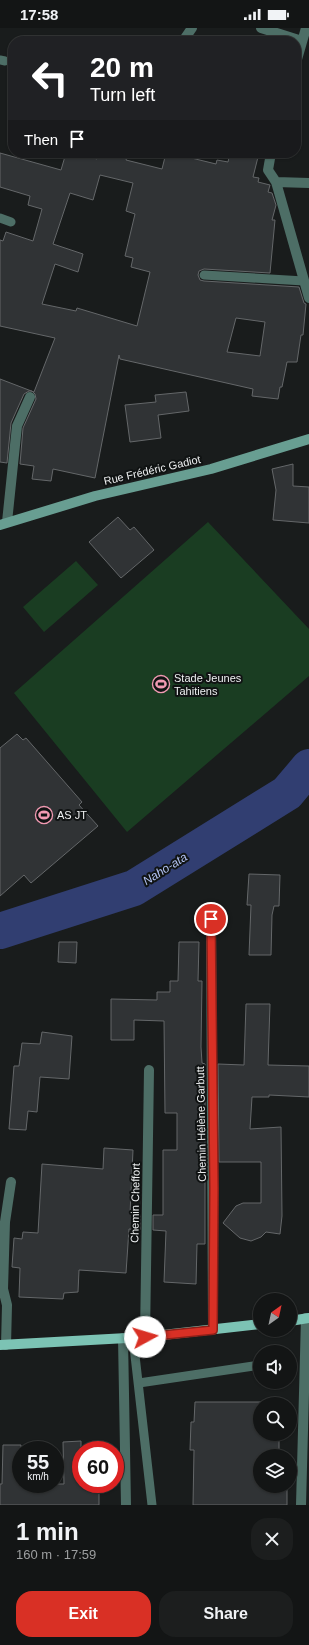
<!DOCTYPE html>
<html lang="en">
<head>
<meta charset="utf-8">
<style>
	body { margin:0; font-family:Helvetica,sans-serif; background:#1c1e1e; color:#f1f3f6; height:100vh; display:flex; flex-direction:column; font-size:15px; white-space:nowrap }
	* { box-sizing:border-box; margin:0 }
	p { font-size:13px; color:#9d9fa0 }
	.icon { flex:none; width:22px; height:22px; fill:none; stroke:currentColor; stroke-width:2; stroke-linecap:round; stroke-linejoin:round }
	.map { position:relative; height:1477px; overflow:hidden }
	.sheet { display:flex; flex-direction:column; background:#131515; flex:1 }
	.sheet>* { flex:none }
	.top-card { position:absolute; left:8px; top:8px; width:293px; height:122px; border-radius:16px; box-shadow:0 1px 3px #0004,0 0 0 1px #323434; background:#202124; color:#fff; overflow:hidden }
	.needle { width:26px; rotate:33deg }
	.tools { position:absolute; left:253px; top:1265px; display:grid; gap:8px }
	.tools a { display:grid; place-items:center; width:44px; height:44px; border-radius:50%; background:#131515; box-shadow:0 1px 3px #0004,0 0 0 1px #323434; font-size:20px }
	.speed { position:absolute; left:12px; top:1413px; display:flex; gap:8px; font-size:20px; font-weight:700; text-align:center }
	.speed>* { display:grid; place-content:center; width:52px; height:52px; border-radius:50%; background:#131515; box-shadow:0 1px 3px #0004,0 0 0 1px #323434; line-height:1 }
	.speed small { font-size:10px; font-weight:400 }
	.speed .limit { border:6px solid #d22; background:#fff; color:#111 }
	.pin { position:absolute; display:grid; place-items:center; width:34px; height:34px; color:#fff; margin:-17px; border:2px solid #fff; border-radius:50%; box-shadow:0 1px 4px #0007 }
	.me { position:absolute; width:44px; margin:-22px; rotate:84deg; stroke-linejoin:round; filter:drop-shadow(0 0 3px #0008) }
	.turn { display:flex; align-items:center; gap:14px; height:84px; padding:0 16px; font-size:18px }
	.turn .icon { width:52px; height:52px; stroke-width:2.5 }
	.turn b { display:block; font-size:28px; line-height:34px }
	.then { display:flex; align-items:center; height:38px; padding:0 16px; background:#0003; gap:8px; font-size:15px }
	.round { display:grid; place-items:center; flex:none; width:42px; height:42px; border-radius:16px; background:#1c1e1e }
	.head { display:flex; align-items:center; justify-content:space-between; height:68px; padding:0 16px }
	h1 { font-size:24px; font-weight:700; line-height:30px }
	.button { display:flex; gap:8px; margin-top:auto; padding:8px 16px }
	.button a { flex:1; height:46px; border-radius:16px; background:#d93025; color:#fff; font-size:16px; font-weight:700; line-height:46px; text-align:center }
	.button a+a { background:#1c1e1e; color:#f1f3f6 }
	.status { display:flex; justify-content:space-between; align-items:center; height:28px; padding:0 20px; background:#131515; direction:ltr }
	.status svg { height:11px; fill:currentColor }
	.map>svg:first-child { display:block }
	.green { fill:#1a3d22 }
	.lines { fill:none; stroke-linecap:round; stroke-linejoin:round }
	.river { stroke:#313e71; stroke-width:36 }
	.building { fill:#303335; stroke:#646769; fill-rule:evenodd }
	.lane { stroke:#4d6e66; stroke-width:9 }
	.street { stroke:#4d6e66; stroke-width:10 }
	.secondary { stroke:#689e92; stroke-width:10 }
	.primary { stroke:#7cc3b4; stroke-width:10 }
	.route-casing { stroke:#8d1f18; stroke-width:10 }
	.route { stroke:#d93025; stroke-width:7 }
	.labels { text-anchor:middle; dominant-baseline:central; stroke-width:4; stroke-linejoin:round; paint-order:stroke }
	.street-label { font-size:11px; fill:#eef0f1; stroke:#101313 }
	.poi-label { font-size:11px; fill:#eef0f1; stroke:#101313; text-anchor:start }
	.water-label { font-size:12px; font-style:italic; fill:#b2c2f2; stroke:#101313 }
</style>
</head>
<body>
<div class="status"><b>17:58</b><svg viewBox="0 0 49 12"><path d="M0 12V9h3v3zM5 12V6h3v6zM10 12V3h3v9zM15 12V0h3v12zM26 1h20v11H26zM47 4h2v5h-2z"/></svg></div>
<div class="map">
<svg width="309" height="1477" viewBox="0 0 309 1477">
	<rect width="100%" height="100%" fill="#191c1c"/>
	<path class="green" d="M208,494L309,601V648L127,804L14,665Z
		M76,533L98,557L44,604L23,579Z"/>
	<g class="lines">
		<path class="river" d="M0,903L134,860L287,765L309,739"/>
	</g>
	<path class="building" d="M0,125L61,142L66,125H76L97,131L98,125H128L126,132L162,141L166,125H171L216,136L217,132L228,134L230,125H259L253,149L259,150L258,154L270,157L268,164L272,165L276,177L272,192H275L270,245L204,241L199,243L198,247L200,252L204,253L299,259L304,275L306,276L303,307H301L297,334H287L282,359H280L278,371L252,368L253,361L120,331L119,327L95,450L53,441L51,453L32,451L34,438L20,436L23,400L36,371L35,366L32,363H29L24,366L11,395L7,435L0,434V351L34,364L55,310L0,298V212L3,213L6,204L33,213L42,181L28,177L30,168L0,159ZM100,147L133,155L126,183L135,186L125,228L133,230L131,239L150,244L137,298L77,280L76,283L42,276L55,236L78,244L83,226L53,216L70,165L93,172ZM236,290L265,294L260,328L227,324Z
		M186,364L189,383L158,387L161,410L130,414L125,377L156,374L155,367Z
		M293,436V458L309,459V495L273,492L276,462L272,441Z
		M118,489L130,502L134,499L154,522L121,550L89,514Z
		M17,706L23,712L26,710L82,774L79,777L98,798L31,855L24,847L0,868V720Z
		M249,846L280,847L279,878H274L272,887L271,927H249L251,877H247Z
		M59,914H77L76,935L58,934Z
		M179,914H199L198,953H202L201,1019L202,1035L205,1036V1216H197L196,1256L164,1254L166,1203L153,1202V1187H163V1122H177V1085H165L164,993L134,992V1012H111V971L157,972V964H170V953H178Z
		M246,976H270L268,1037L309,1038V1069L269,1067V1069H252L250,1101L281,1099L282,1188L280,1206L266,1204L261,1209L251,1213L240,1210L223,1195L236,1178L243,1175H261V1134H219L218,1036L244,1037Z
		M42,1004L72,1008L69,1051L40,1049L37,1084L28,1083L26,1102L9,1101L14,1038H19L22,1015L40,1016Z
		M104,1120L133,1122L130,1186H140V1202L129,1201L126,1245L79,1242L78,1264L64,1265L63,1271L19,1269L20,1240L12,1239L14,1210L22,1211L23,1204L38,1205L42,1136L103,1141Z
		M195,1374H280V1376H260V1406H279V1428H260V1458H287V1477H193L194,1422H190L191,1394H194Z
		M81,1413V1456H99V1477H0V1456H2L3,1417H21V1456H64L63,1414Z"/>
	<g class="lines">
		<path class="lane" d="M0,32L5,33
			M0,190L11,194
			M204,247L304,253
			M133,1310L152,1477
			M139,1355L260,1337"/>
		<path class="street" d="M261,0L302,13
			M183,13L192,0
			M296,35L306,0
			M271,125L268,142L276,154L309,270
			M276,154L309,155
			M7,494L17,398L30,369
			M211,891L213,1301
			M145,1309L149,1042
			M123,1310L126,1477
			M6,1317L7,1277L3,1261L5,1194L11,1154
			M301,1477L306,1290"/>
		<path class="secondary" d="M0,497L95,468L211,441L309,411"/>
		<path class="primary" d="M290,1293L309,1290
			M0,1317L145,1309L260,1296"/>
	</g>
	<g class="lines">
		<g class="route-casing">
			<path id="route" d="M145,1309L213,1302L214,1160L211,891"/>
		</g>
		<use href="#route" class="route"/>
	</g>
	<defs>
		<g id="stadium-ring" transform="scale(0.9)"><circle r="9.5" fill="#101313" stroke="#f19ab2" stroke-width="1.5"/><path d="M0-5a6.5 5 0 1 0 0 10a6.5 5 0 1 0 0-10ZM-3.5-1.8h7v3.6h-7Z" fill="#f19ab2"/></g>
	</defs>
	<g fill-rule="evenodd">
		<use href="#stadium-ring" x="161" y="656"/>
		<use href="#stadium-ring" x="44" y="787"/>
	</g>
	<g class="labels">
		<g class="street-label">
			<text transform="translate(152 442) rotate(-13)">Rue Frédéric Gadiot</text>
			<text transform="translate(201 1096) rotate(-91)">Chemin Hélène Garbutt</text>
			<text transform="translate(135 1175) rotate(-89)">Chemin Cheffort</text>
		</g>
		<g class="poi-label">
			<text x="174" y="650">Stade Jeunes<tspan x="174" dy="13">Tahitiens</tspan></text>
			<text x="57" y="787">AS JT</text>
		</g>
		<g class="water-label">
			<text transform="translate(165 841) rotate(-32)">Naho-ata</text>
		</g>
	</g>
</svg>
<div class="tools">
<a><svg class="needle" viewBox="-14 -14 28 28"><path d="M0-13l5 13h-10z" fill="#e53935"/><path d="M0 13l5-13h-10z" fill="#9d9fa0"/></svg></a>
<a><svg class="icon" aria-label="sound" viewBox="0 0 24 24"><path d="M4 9h4l5-4v14l-5-4H4zM17 9q2 3 0 6"/></svg></a>
<a><svg class="icon" aria-label="search" viewBox="0 0 24 24"><circle cx="10" cy="10" r="6"/><path d="M15 15l6 6"/></svg></a>
<a><svg class="icon" aria-label="layers" viewBox="0 0 24 24"><path d="M12 4l9 5-9 5-9-5zM3 14l9 5 9-5"/></svg></a>
</div>
<div class="speed"><div>55<small>km/h</small></div><div class="limit">60</div></div>
<div class="pin" style="left:211px;top:891px;background:#d93025"><svg class="icon" aria-label="arrive" viewBox="0 0 24 24"><path d="M6 21V4h12l-3 4 3 4H6"/></svg></div>
<svg class="me" style="left:145px;top:1309px" viewBox="-20 -20 40 40"><circle r="19" fill="#fff"/><path d="M0-13L10 11 0 6-10 11z" fill="#d93025"/></svg>
<div class="top-card">
<div class="turn"><svg class="icon" aria-label="left" viewBox="0 0 24 24"><path d="M17 20v-9H6M10 6l-5 5 5 5"/></svg><div><b>20 m</b>Turn left</div></div>
<div class="then">Then<svg class="icon" aria-label="arrive" viewBox="0 0 24 24"><path d="M6 21V4h12l-3 4 3 4H6"/></svg></div>
</div>
</div>
<section class="sheet">
<div class="head"><div><h1>1 min</h1><p>160 m · 17:59</p></div><a class="round"><svg class="icon" aria-label="close" viewBox="0 0 24 24"><path d="M6 6l12 12M18 6L6 18"/></svg></a></div>
<div class="button"><a>Exit</a><a>Share</a></div>
</section>
</body>
</html>
